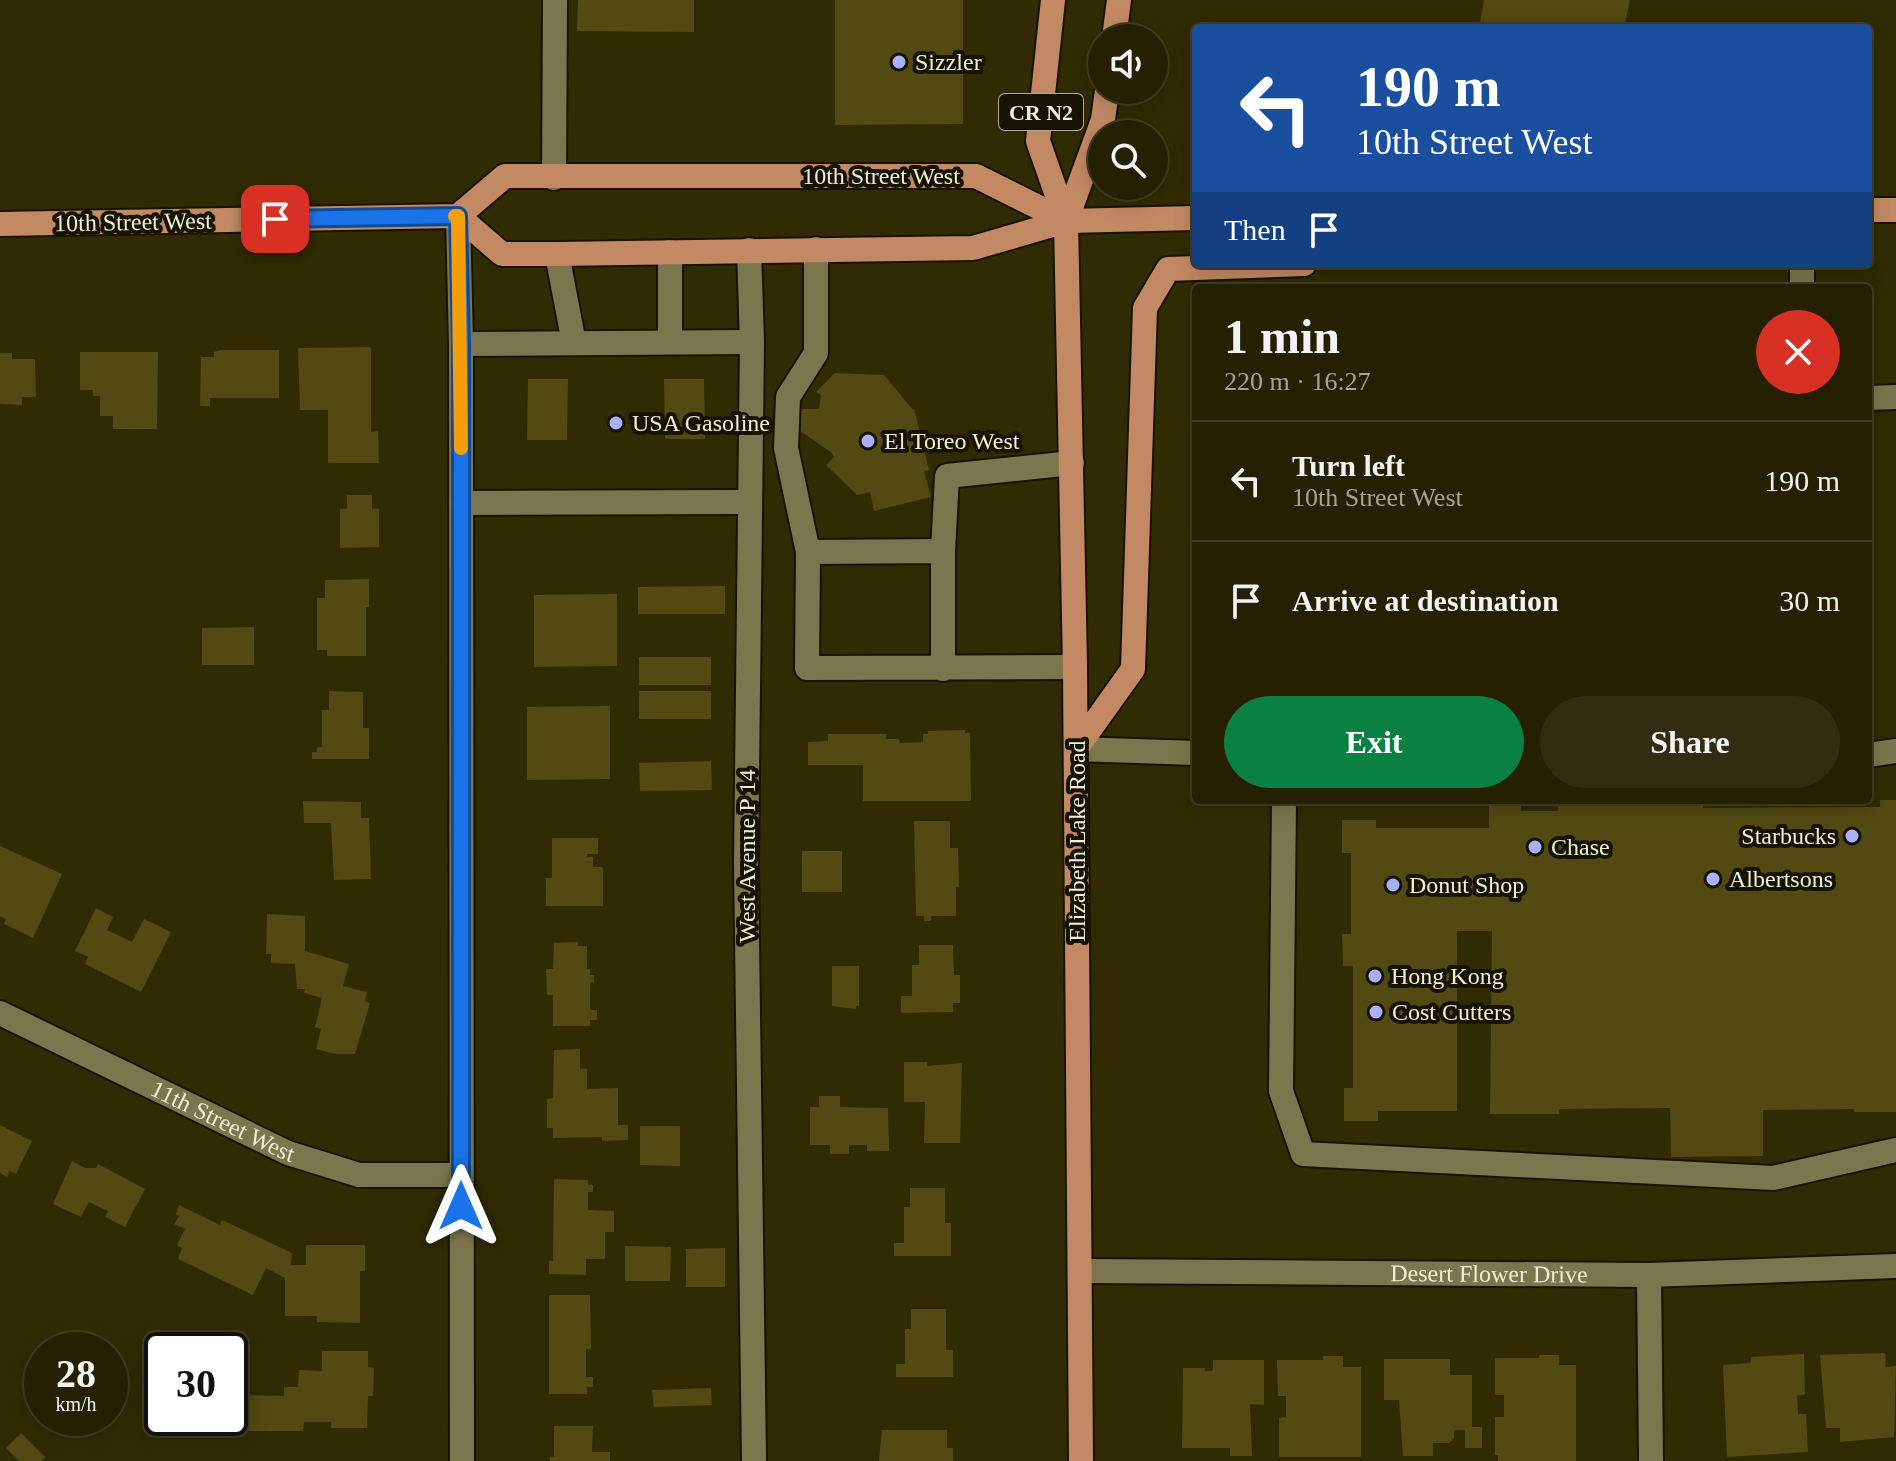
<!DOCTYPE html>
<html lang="en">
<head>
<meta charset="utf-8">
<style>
	body { margin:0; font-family:Georgia,serif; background:#312d11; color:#f1f3f6; height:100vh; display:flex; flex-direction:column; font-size:30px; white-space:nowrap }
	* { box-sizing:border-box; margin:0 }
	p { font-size:26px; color:#a3a399 }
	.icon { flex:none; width:44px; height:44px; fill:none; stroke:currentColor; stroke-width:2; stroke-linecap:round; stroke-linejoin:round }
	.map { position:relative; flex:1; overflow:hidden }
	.drawer { position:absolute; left:1192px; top:284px; width:680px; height:520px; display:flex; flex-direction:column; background:#252002; border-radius:8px; box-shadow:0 4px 20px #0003,0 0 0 2px #423e24 }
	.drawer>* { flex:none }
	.guide { position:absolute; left:1192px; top:24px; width:680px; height:244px; border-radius:8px; box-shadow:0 4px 20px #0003,0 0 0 2px #423e24; background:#1a4fa0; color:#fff; overflow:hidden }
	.buttons { position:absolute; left:1088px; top:24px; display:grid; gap:16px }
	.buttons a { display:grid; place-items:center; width:80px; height:80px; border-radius:50%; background:#252002; box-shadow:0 4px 20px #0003,0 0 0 2px #423e24; font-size:40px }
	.speed { position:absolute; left:24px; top:1332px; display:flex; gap:16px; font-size:40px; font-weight:700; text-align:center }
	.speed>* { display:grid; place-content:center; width:104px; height:104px; border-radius:50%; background:#252002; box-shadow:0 4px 20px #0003,0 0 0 2px #423e24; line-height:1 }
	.speed small { font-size:20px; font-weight:400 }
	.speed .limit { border:4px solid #111; border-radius:12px; background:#fff; color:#111 }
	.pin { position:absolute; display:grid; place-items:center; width:68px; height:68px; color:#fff; margin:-34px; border-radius:16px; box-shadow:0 4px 12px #0006 }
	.me { position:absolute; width:88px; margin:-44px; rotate:0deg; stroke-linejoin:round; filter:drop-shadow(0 0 6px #0008) }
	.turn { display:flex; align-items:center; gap:28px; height:168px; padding:0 32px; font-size:36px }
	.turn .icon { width:104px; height:104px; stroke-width:2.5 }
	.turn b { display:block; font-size:56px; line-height:68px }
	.then { display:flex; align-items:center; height:76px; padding:0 32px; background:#0003; gap:16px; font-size:30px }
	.round { display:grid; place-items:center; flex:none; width:84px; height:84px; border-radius:42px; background:#312d11 }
	.overview { display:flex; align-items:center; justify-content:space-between; height:136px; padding:0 32px }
	h1 { font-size:48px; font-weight:800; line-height:60px }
	.button { display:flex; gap:16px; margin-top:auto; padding:16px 32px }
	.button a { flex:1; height:92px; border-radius:48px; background:#0b8043; color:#fff; font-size:32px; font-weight:800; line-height:92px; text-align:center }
	.button a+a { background:#312d11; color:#f1f3f6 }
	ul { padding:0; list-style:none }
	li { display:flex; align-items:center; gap:24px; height:120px; padding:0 32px; border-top:2px solid #423e24 }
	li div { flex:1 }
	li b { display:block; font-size:30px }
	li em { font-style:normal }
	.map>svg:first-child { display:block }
	.building { fill:#524a12 }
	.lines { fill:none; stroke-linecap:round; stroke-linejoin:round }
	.minor-casing { stroke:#181300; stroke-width:28 }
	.major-casing { stroke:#181300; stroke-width:28 }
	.minor { stroke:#7c764f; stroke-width:24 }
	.major { stroke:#c38965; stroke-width:24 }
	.route-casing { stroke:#114b97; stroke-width:20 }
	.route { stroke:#1a73e8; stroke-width:14 }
	.slow { stroke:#f59e0b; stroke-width:14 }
	.poi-dot { fill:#aab0fb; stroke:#161305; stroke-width:3 }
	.labels { text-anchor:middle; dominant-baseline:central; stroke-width:8; stroke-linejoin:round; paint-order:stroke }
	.shield { fill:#161305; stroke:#afac99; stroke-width:2 }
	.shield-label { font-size:22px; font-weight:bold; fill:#f0edd8 }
	.poi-label { font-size:24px; fill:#f0edd8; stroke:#161305; text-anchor:start }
	.street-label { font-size:24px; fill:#f0edd8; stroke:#161305 }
</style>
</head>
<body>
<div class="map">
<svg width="1896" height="1461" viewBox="0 0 1896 1461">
	<rect width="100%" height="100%" fill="#312b03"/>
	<path class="building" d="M578,0H694V32L577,31Z
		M835,0H963V124L835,125Z
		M1484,0H1630L1624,28H1479Z
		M371,347V432L378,431L379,463H328V410H300L298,348Z
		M220,350H279V398H210V406H200L201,357H214V352Z
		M80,352H158L157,429H113V416H100V396H93V390H80Z
		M0,353H12V359H35L36,397H22V405L0,404Z
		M835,373L884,375L913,410L914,408L929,470L924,471L931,497L874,511L870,492L857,495L826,465L834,457L832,453L796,428V409H819L821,395L816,392Z
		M528,379H568L567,440H527Z
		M664,379H704L705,439H665Z
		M347,495H372V509H379V547L340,548V509H347Z
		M369,579V607H366V656H327V650H317V598H325V580Z
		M725,586V614H638V587Z
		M617,594V666L534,667V595Z
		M254,627V665H202V628Z
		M639,657H711V685H639Z
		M329,691L363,692V728H369V759H312V752H317V747H322V710H329Z
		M639,691H711V719H639Z
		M610,706V779L527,780V707Z
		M965,730V733H970L971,801H863V765H808V742L828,741V734H886V739H899L900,743L923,742V734H928V731Z
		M711,761L712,790L640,791L639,763Z
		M1558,800H1703V808L1880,807V800H1896V1112H1854V1109L1763,1110V1156L1671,1157L1670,1108L1559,1109V1114H1490L1492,931H1457V1111H1378V1121H1344V1088H1353V966H1343L1342,934H1351V853H1342V820H1376V828H1489V804H1521V811H1558Z
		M303,801L361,802V818H369L371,879L334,880L331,823H304Z
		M914,821H950V848H958L959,887H956V916H931V921H924V916H916Z
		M552,838H598V854H587V857H593V867H603V906H546V878H552Z
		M0,846L62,874L33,938L4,924L6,919L0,916Z
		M802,851H842V892H802Z
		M96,908L113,917L107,930L132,942L144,919L171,932L141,992L85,964L88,957L75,951Z
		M267,914L305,916V951L349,964L343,986L367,992L365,1001L370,1003L355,1054H335L316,1049L321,1029L315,1027L322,998L304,993L305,989H297L295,964L271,963V954H266Z
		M578,942V946H587V969H590V975H594V982H590V1010H597V1020H590V1026H553V995H547L546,969H553L554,943Z
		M919,945H953L954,975H960V1003H953V1012L901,1013V996H912V965H919Z
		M832,966H859V1006H856V1009L832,1006Z
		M580,1049V1069H587V1089L618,1088V1125H628V1140L602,1141V1137L553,1138V1128H547V1099L553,1098L554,1050Z
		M904,1062H927V1066L962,1063L960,1143H924L925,1102H904Z
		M819,1096H840V1107L888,1108L889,1151H867V1145H849V1154H830V1145H810V1107H819Z
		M0,1125L32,1141L16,1174L10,1171L7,1177L0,1173Z
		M640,1126H680V1166L640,1165Z
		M72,1161L85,1168H96L98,1164L145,1189L125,1227L105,1217L108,1211L89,1202L81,1217L53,1204Z
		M554,1179L588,1180V1185H593V1192H588V1210L614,1211V1232H605V1259H586V1275L549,1274V1261H553Z
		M910,1188H945V1223H951V1256H894V1243H904V1207H910Z
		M179,1205L220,1225L222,1220L292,1253L291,1265H306V1245H365V1271H360V1323L317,1322V1316H285V1278L266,1268L253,1295L178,1259L182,1248L177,1245L185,1229L174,1224L179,1216L176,1215Z
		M625,1246L671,1247L670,1281H625Z
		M725,1248V1287H686V1249Z
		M549,1295H590L591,1349H586V1377H593V1387H587V1394H549Z
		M911,1309H946V1350H953V1377H896V1364H905V1329H911Z
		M322,1351H368V1367L374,1368L373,1396H368L367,1428H331V1422H304L303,1431H243V1395L284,1396V1387H298L299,1370L322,1371Z
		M1885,1353L1886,1367L1896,1366L1894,1437L1840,1442V1428H1826L1820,1355Z
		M1804,1354L1805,1395H1797L1798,1414H1806L1808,1452L1727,1457L1723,1365L1751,1363V1357Z
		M1539,1355H1559V1365H1576V1461H1498V1455H1495V1417H1504V1395H1495V1358H1539Z
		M1323,1356H1343V1367H1361V1457H1279V1418L1286,1417V1396H1278L1277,1360H1323Z
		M1384,1359H1450V1375H1472V1427H1482V1448H1465V1430H1454V1438L1449,1443H1433V1456H1403L1399,1400H1384Z
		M1213,1360H1264V1405L1250,1404L1252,1456H1230V1448H1182L1183,1368H1205V1371H1213Z
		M711,1388L712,1405L654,1407L652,1390Z
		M554,1426H593L592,1452H610V1461H550V1457H554Z
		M882,1430H947V1448H953V1461H879Z
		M21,1433L45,1457L41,1461H19L6,1448Z"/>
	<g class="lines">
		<g class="minor-casing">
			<g id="minor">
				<path d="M554,178L555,0"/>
				<path d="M458,216L461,344L462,1461"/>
				<path d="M749,250L752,342L746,863L754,1461"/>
				<path d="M670,252V342"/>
				<path d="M557,254L574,343"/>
				<path d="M1802,288V264"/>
				<path d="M461,344L752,342"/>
				<path d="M1868,398L1896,397"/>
				<path d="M461,503L750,502"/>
				<path d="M943,551L947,476L1072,463"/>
				<path d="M808,552L786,448L788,397L816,353V249"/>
				<path d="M943,669V551L808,552L807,668L1075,667"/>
				<path d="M1076,749L1196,753"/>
				<path d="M1868,755L1896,751"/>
				<path d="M1284,800L1281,1091L1303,1154L1773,1178L1896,1150"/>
				<path id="s1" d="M0,1013L288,1153L359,1175H460"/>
				<path id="s2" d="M1081,1271L1649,1275L1896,1266"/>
				<path d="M1649,1275L1651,1461"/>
			</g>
		</g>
		<g class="major-casing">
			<path id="major" d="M1053,0L1038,141L1066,221L1075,667L1081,1461
				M1114,38L1119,0
				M1868,210H1896
				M458,216L502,254H557L973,248L1066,221L1196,218
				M1066,221L1103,120L1107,90
				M0,224L458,216L505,176H976L1066,221
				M1076,749L1133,669L1145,308L1168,269L1304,264"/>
		</g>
		<use href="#minor" class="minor"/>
		<use href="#major" class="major"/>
	</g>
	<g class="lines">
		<g class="route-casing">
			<path id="route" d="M275,219L458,216L461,344V1206"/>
		</g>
		<use href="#route" class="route"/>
		<path class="slow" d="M455,216H458L461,448"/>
	</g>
	<g class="poi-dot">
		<circle cx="899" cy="62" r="8"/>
		<circle cx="616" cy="423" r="8"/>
		<circle cx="868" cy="441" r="8"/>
		<circle cx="1852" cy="836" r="8"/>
		<circle cx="1535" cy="847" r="8"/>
		<circle cx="1713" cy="879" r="8"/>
		<circle cx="1393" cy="885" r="8"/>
		<circle cx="1375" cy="976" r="8"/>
		<circle cx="1376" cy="1012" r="8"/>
	</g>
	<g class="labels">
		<rect class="shield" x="999" y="94" width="84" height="36" rx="6"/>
		<g class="shield-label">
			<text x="1041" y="112">CR N2</text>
		</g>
		<g class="poi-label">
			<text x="915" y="62">Sizzler</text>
			<text x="632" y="423">USA Gasoline</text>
			<text x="884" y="441">El Toreo West</text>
			<text x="1836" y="836" text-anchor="end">Starbucks</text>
			<text x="1551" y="847">Chase</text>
			<text x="1729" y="879">Albertsons</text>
			<text x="1409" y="885">Donut Shop</text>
			<text x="1391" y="976">Hong Kong</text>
			<text x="1392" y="1012">Cost Cutters</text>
		</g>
		<g class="street-label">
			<text x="881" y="176">10th Street West</text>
			<text transform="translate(133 222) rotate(-1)">10th Street West</text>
			<text transform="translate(1077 841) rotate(-90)">Elizabeth Lake Road</text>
			<text transform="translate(747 856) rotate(-90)">West Avenue P 14</text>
			<text stroke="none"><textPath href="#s1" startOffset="248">11th Street West</textPath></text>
			<text stroke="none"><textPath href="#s2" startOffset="408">Desert Flower Drive</textPath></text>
		</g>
	</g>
</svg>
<div class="buttons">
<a><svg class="icon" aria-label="sound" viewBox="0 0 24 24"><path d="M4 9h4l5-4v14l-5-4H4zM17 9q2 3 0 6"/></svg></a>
<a><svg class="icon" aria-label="search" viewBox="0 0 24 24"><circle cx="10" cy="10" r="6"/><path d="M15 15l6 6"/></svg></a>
</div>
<div class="speed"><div>28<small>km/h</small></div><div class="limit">30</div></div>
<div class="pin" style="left:275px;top:219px;background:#d93025"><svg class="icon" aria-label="arrive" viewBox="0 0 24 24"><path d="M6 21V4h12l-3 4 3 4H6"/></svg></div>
<svg class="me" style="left:461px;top:1206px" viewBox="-20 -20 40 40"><path d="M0-17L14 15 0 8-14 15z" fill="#1a73e8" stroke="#fff" stroke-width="4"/></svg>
<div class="guide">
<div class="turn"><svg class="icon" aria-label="left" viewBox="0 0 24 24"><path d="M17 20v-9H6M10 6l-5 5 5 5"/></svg><div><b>190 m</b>10th Street West</div></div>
<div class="then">Then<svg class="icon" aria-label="arrive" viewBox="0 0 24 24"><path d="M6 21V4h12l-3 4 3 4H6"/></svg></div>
</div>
<section class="drawer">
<div class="overview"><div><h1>1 min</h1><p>220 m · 16:27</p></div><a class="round" style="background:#d93025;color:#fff"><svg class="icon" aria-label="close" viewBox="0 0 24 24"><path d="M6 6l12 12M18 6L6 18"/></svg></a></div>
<ul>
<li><svg class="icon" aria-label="left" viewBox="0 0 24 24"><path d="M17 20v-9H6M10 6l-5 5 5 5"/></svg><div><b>Turn left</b><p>10th Street West</p></div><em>190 m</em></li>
<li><svg class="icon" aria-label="arrive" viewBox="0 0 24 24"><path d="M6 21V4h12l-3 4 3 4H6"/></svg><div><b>Arrive at destination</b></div><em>30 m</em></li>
</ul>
<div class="button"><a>Exit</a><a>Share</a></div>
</section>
</div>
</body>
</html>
